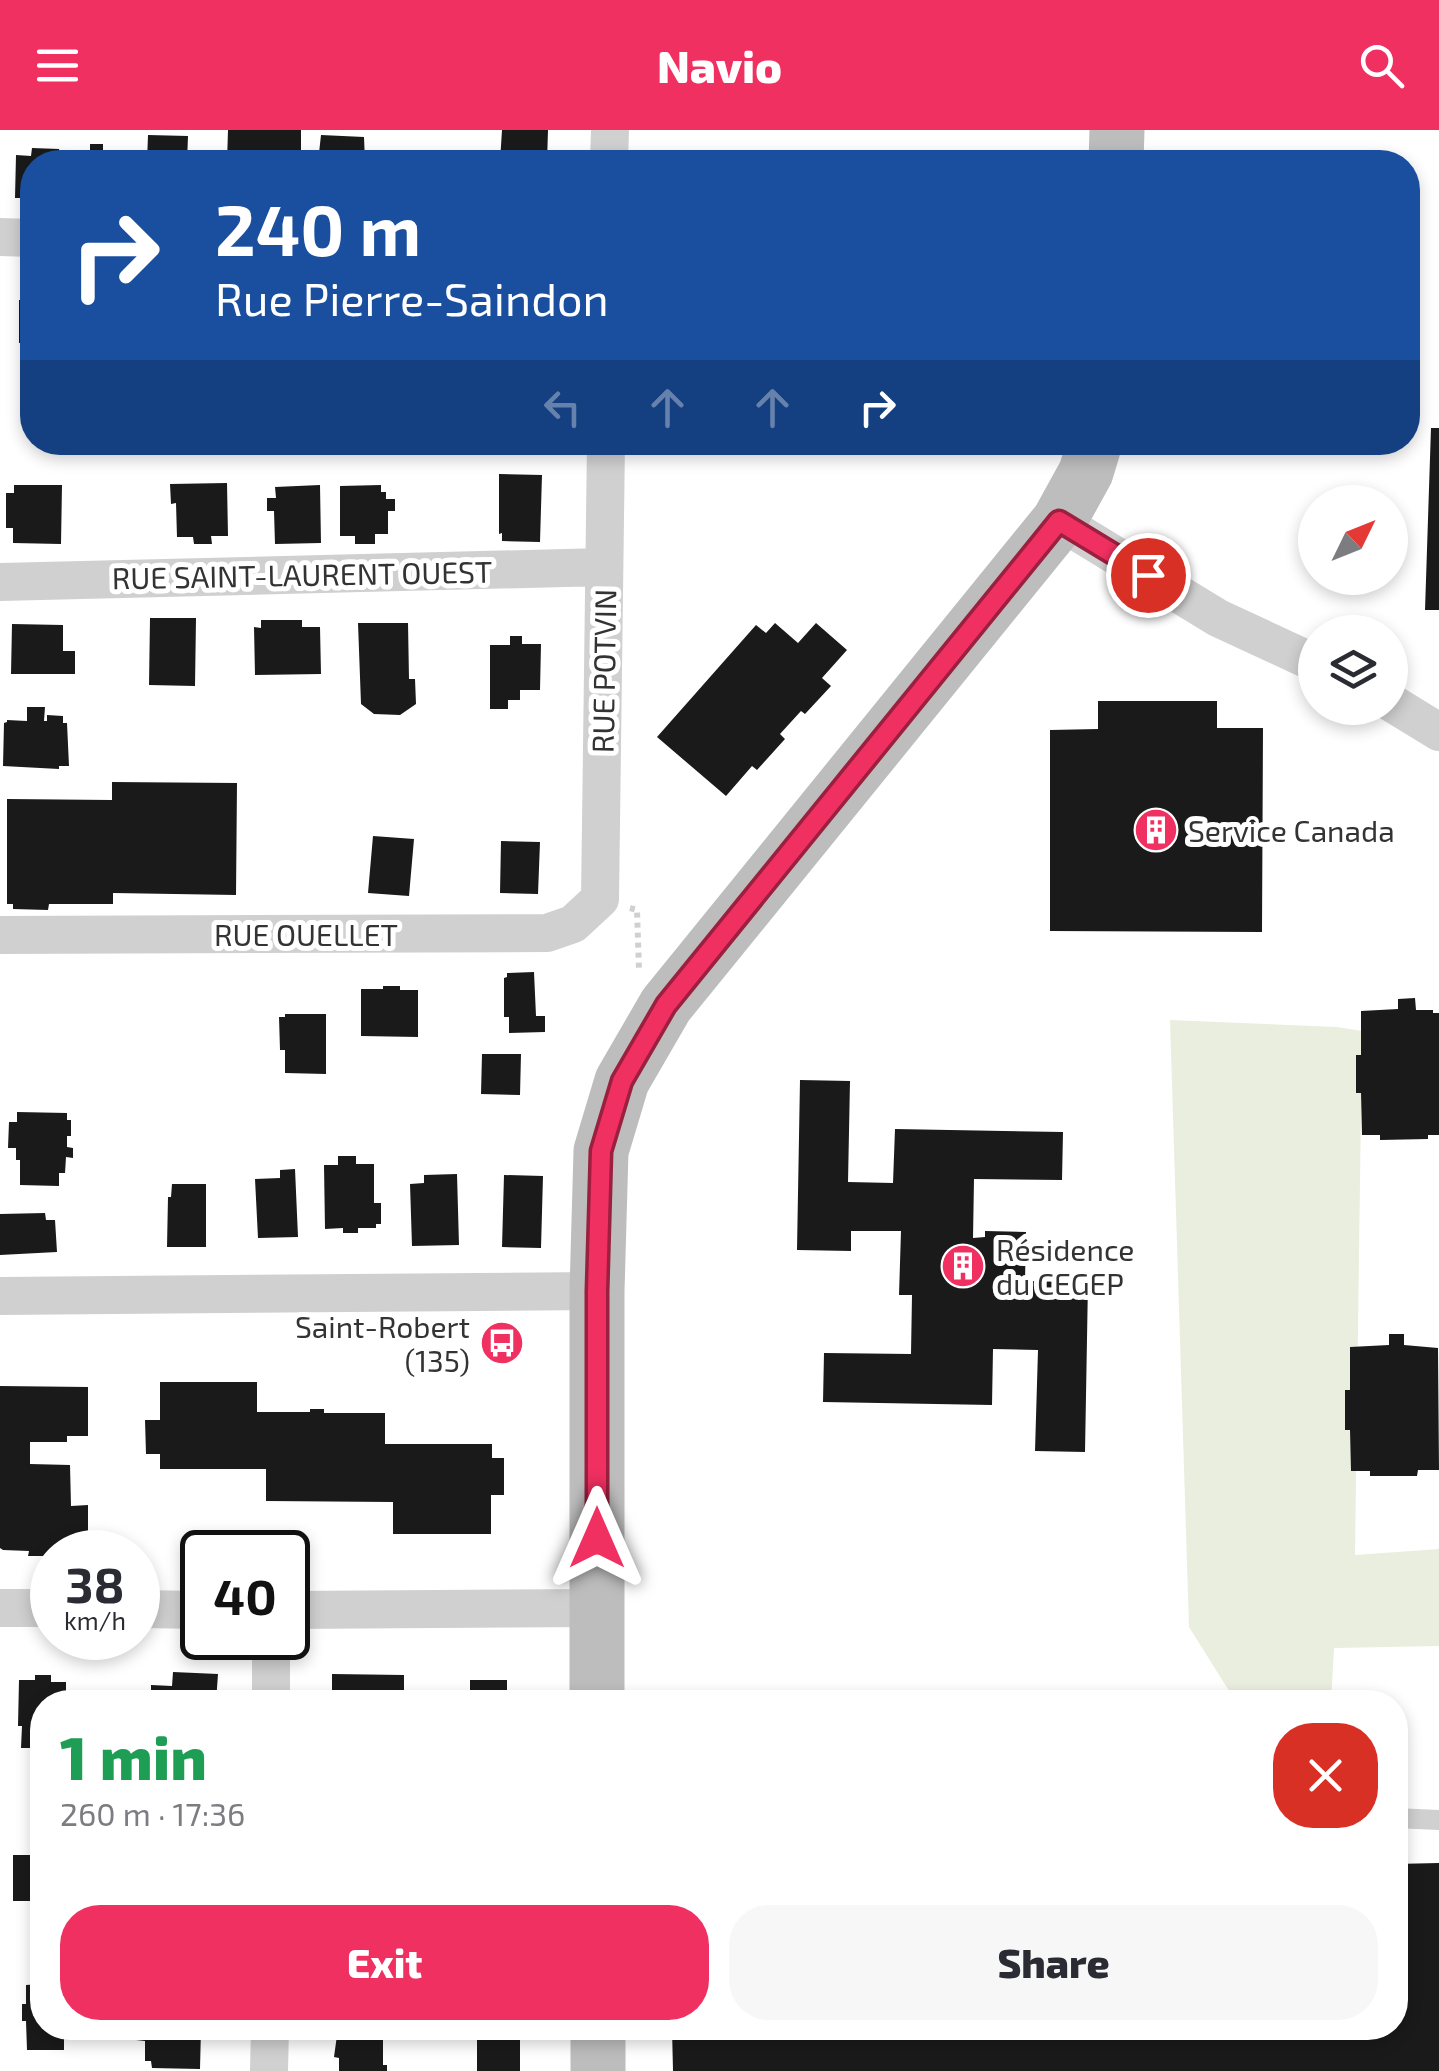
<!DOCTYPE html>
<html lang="en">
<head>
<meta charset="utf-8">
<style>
	body { margin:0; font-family:"Exo 2",sans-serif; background:#f7f7f7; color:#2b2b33; height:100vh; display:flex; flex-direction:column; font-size:38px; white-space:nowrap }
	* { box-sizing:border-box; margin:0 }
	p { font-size:32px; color:#7c7c81 }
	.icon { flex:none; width:55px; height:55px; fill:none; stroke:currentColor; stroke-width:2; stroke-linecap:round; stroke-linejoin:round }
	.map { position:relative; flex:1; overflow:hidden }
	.sheet { position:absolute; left:30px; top:1560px; width:1378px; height:350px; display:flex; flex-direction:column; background:#fff; border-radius:40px; box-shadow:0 5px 15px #0003 }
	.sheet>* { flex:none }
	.guide { position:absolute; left:20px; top:20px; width:1400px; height:305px; border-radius:40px; box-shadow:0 5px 15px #0003; background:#1a4fa0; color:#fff; overflow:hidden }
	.needle { width:65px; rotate:47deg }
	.controls { position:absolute; left:1298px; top:355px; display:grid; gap:20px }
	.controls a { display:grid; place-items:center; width:110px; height:110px; border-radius:50%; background:#fff; box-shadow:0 5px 15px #0003; font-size:50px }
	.speed { position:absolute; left:30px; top:1400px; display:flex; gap:20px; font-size:50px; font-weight:700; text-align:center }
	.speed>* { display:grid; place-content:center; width:130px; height:130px; border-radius:50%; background:#fff; box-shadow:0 5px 15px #0003; line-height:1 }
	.speed small { font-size:25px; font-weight:400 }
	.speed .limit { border:5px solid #111; border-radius:15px; background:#fff; color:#111 }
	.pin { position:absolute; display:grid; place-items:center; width:85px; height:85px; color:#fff; margin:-42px; border:5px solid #fff; border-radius:50%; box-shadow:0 2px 10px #0007 }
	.me { position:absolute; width:110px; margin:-55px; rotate:0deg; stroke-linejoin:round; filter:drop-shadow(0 0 8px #0008) }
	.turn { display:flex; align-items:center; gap:35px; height:210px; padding:0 30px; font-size:45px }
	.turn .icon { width:130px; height:130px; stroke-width:2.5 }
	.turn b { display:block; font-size:70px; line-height:85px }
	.lanes { display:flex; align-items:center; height:95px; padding:0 30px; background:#0003; justify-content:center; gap:50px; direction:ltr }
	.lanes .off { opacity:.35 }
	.round { display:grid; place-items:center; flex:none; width:105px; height:105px; border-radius:40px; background:#f7f7f7 }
	.summary { display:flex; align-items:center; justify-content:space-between; height:170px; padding:0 30px }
	h1 { font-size:60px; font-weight:800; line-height:75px; color:#1e9e55 }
	.action { display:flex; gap:20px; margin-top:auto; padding:20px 30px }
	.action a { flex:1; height:115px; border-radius:40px; background:#ef3060; color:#fff; font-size:40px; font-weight:800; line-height:115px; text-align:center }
	.action a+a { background:#f7f7f7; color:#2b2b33 }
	header { display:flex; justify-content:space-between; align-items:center; height:130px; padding:0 30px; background:#ef3060; color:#fff; font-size:45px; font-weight:800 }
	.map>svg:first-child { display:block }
	.green { fill:#e9eede }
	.building { fill:#1a1a1a }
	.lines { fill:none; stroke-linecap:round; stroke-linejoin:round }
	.path { stroke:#d0d0d0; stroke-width:6; stroke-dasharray:5 5; stroke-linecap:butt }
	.lane { stroke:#d0d0d0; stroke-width:20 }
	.street { stroke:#d0d0d0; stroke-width:38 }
	.secondary { stroke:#bdbdbd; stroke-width:55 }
	.route-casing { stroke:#9b1f3e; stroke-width:25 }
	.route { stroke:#ef3060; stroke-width:18 }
	.labels { text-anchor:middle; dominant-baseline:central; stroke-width:10; stroke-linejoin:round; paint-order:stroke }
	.street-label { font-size:30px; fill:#333; stroke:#fff }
	.poi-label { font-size:30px; fill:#333; stroke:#fff; text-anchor:start }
</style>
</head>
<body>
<header><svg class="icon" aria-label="menu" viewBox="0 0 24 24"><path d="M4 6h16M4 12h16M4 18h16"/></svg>Navio<svg class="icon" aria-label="search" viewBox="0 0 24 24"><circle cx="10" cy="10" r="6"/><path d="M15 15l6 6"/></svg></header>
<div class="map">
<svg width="1439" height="1941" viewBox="0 0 1439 1941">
	<rect width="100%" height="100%" fill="#fff"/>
	<path class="green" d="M1170,890L1337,897L1362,901L1355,1425L1439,1419V1516L1334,1518L1331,1572H1236L1189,1497Z"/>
	<path class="building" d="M228,0H301V32H227Z
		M502,0H548L547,32H500Z
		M148,5L188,6L187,32H147Z
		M321,5L364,7L365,32H318Z
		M90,14H103V25H132V32H90Z
		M32,18L59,19L62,32H32V68H15L16,25L31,26Z
		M24,150H32V213H19V170H24Z
		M1431,298H1439V480H1425Z
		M714,312H868V321L714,320Z
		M499,344L542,345L540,412L502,411V403L499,404Z
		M227,353L228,406H211L212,414H194L193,407H177L176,373L171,374L170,354Z
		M14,355H62L61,414L13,413V398H6V363H14Z
		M320,355L321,413L275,414L274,381H267V368H276L275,357Z
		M381,355V362H386V369H395V381H388V404H375V414H355V406H340V356Z
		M150,488H196L195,556L149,555Z
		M261,490H302V497H320L321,544L255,545L254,497L261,498Z
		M358,493H408L409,549H415L416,574L400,585L374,584L361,574Z
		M775,493L798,513L816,493L847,520L822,548L831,556L805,584L801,581L780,604L785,609L757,640L752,636L726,666L657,607L756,495L766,503Z
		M12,494L63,495V521H75V544H11Z
		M510,506H522V514H541L540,560H520V570H508V579H490V515H510Z
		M1098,571H1217V598H1263L1262,802L1050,801V600L1098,599Z
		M27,577H45L44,591H47V585L63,586V593H67L69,636H59V639L3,636L4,593L7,592V590L27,591Z
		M112,652L237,653L236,765L113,763V774H49L48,780L13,779V774H7V669L112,670Z
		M373,706L414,709L409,766L368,763Z
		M501,711L540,712L538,764L500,763Z
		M534,842L536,886H545V902L509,903V887H504V848L507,847V843Z
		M383,856H400V860H418V907L361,906V859H383Z
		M1415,868L1416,880H1433V883H1439V1005H1428V1009L1380,1010V1005H1362L1361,963H1356V925H1361V881L1398,879V869Z
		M285,884H326V944L285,943V920H280L279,887H285Z
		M482,924H521L520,965L481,964Z
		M800,950L850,951L848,1052L893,1053L895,999L1063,1002L1062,1050L974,1049L973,1108L985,1107V1101L1026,1102L1025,1151L1088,1152L1085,1322L1035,1321L1038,1220L993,1219L992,1275L823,1272L824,1223L911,1224L912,1165H899L901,1101H851V1121L797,1120Z
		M17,982L67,983V990H71V1006H67V1017L73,1018V1028L66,1027L65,1043H59V1056L20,1055V1030H16V1018H8L9,992H17Z
		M338,1026H356V1034H374V1073H381V1094H376V1098H358V1103H343V1098L325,1099L324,1035H338Z
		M295,1039L298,1107L258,1108L255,1049L280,1048V1040Z
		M457,1044L459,1115L412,1116L410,1054L424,1053V1045Z
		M504,1045L543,1046L541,1118L502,1117Z
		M172,1054H206V1117H167L168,1067H171Z
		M45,1083L46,1090H55L57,1122L0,1125V1084Z
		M1389,1204H1404V1215L1438,1218L1439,1340H1418L1417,1346H1370V1341H1351L1350,1300H1345V1260H1350V1217L1389,1215Z
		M160,1252H257V1282H310V1279H324V1283H385V1314H492V1328H504V1365H491V1404H393V1372L266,1371V1339H160V1324H146L145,1290H160Z
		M0,1256L88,1257V1306H67V1312H30V1334L70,1335L71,1376L88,1375V1421H50V1426H28L29,1421L3,1420L0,1418Z
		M173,1542L218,1544L216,1572H151V1555L172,1556Z
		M332,1544L404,1545V1572H332Z
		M35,1545H51V1552H66V1572H42V1618H21L22,1596H18L19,1550H35Z
		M470,1550H507V1564H528V1572H481V1570H476V1564H470Z
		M13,1725H42V1771H13Z
		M1439,1733V1941H673L672,1898H1395V1734Z
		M42,1854V1898H64V1920H27L26,1891H22V1874H26V1855Z
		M136,1898H201L200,1939L152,1938L151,1931H145V1911L136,1910Z
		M338,1898L388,1899L387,1906H383V1935H387V1941H339V1928L334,1927Z
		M477,1907H520V1941H477Z"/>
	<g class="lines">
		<path class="path" d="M630,778L637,780L639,840"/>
		<path class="lane" d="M1395,1688L1439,1690"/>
		<path class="street" d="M609,32L610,0
			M0,107L32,108
			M1059,391L1218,488L1315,533
			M0,452L604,437
			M1390,572L1439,602
			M0,805L547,803L573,794L600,769L606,312
			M0,1166L597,1161
			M0,1478H52
			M138,1479L202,1480
			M288,1480L598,1478
			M271,1572V1508
			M269,1941L270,1898"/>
		<path class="secondary" d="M1116,32L1117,0
			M597,1572V1161L601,1021L622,951L666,875L1059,391L1086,342L1095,312
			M598,1898V1941"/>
	</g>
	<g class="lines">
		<g class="route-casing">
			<path id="route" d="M597,1408V1161L601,1021L622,951L666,875L1059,391L1148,445"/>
		</g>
		<use href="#route" class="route"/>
	</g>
	<defs>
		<g id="building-disc" transform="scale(2.25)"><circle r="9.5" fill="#ef3060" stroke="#fff"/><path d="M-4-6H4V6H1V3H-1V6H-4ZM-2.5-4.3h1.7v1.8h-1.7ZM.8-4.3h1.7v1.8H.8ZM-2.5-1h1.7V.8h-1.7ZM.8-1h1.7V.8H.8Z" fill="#fff"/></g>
		<g id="bus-disc" transform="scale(2.25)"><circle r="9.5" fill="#ef3060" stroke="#fff"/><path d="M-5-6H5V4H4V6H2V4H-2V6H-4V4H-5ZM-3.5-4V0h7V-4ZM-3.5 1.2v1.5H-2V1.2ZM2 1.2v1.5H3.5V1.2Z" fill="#fff"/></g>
	</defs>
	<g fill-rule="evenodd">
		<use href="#building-disc" x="1156" y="700"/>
		<use href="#building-disc" x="963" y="1136"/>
		<use href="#bus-disc" x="502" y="1213"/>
	</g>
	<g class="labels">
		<g class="street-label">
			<text transform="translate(302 444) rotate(-1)">RUE SAINT-LAURENT OUEST</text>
			<text transform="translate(603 541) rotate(-89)">RUE POTVIN</text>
			<text x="306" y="804">RUE OUELLET</text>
		</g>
		<g class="poi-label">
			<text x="1188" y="700">Service Canada</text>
			<text x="996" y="1119">Résidence<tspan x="996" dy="34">du CEGEP</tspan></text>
			<text x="470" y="1196" text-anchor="end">Saint-Robert<tspan x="470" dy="34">(135)</tspan></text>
		</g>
	</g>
</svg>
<div class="controls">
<a><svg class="needle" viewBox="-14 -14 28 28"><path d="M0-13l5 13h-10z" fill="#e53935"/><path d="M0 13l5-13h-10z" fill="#7c7c81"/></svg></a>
<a><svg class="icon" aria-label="layers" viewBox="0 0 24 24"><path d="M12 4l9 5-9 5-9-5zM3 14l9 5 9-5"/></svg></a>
</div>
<div class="speed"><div>38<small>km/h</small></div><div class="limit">40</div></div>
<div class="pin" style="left:1148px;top:445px;background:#d93025"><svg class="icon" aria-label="arrive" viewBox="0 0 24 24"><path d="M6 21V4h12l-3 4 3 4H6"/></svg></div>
<svg class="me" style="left:597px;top:1408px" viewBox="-20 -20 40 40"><path d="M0-17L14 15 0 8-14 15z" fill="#ef3060" stroke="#fff" stroke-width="4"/></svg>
<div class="guide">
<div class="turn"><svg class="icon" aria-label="right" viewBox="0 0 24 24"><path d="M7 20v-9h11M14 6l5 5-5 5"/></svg><div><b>240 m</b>Rue Pierre-Saindon</div></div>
<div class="lanes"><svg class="icon off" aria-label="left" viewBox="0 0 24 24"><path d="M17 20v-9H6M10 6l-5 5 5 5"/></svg><svg class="icon off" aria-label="ahead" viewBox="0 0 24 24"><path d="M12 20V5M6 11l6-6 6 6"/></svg><svg class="icon off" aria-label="ahead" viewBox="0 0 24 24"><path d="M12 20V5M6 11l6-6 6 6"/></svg><svg class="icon" aria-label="right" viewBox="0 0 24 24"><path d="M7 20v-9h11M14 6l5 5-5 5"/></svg></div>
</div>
<section class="sheet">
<div class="summary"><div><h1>1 min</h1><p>260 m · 17:36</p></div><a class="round" style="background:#d93025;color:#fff"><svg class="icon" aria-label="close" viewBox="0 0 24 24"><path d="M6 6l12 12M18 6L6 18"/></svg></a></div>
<div class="action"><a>Exit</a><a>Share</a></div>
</section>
</div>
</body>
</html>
